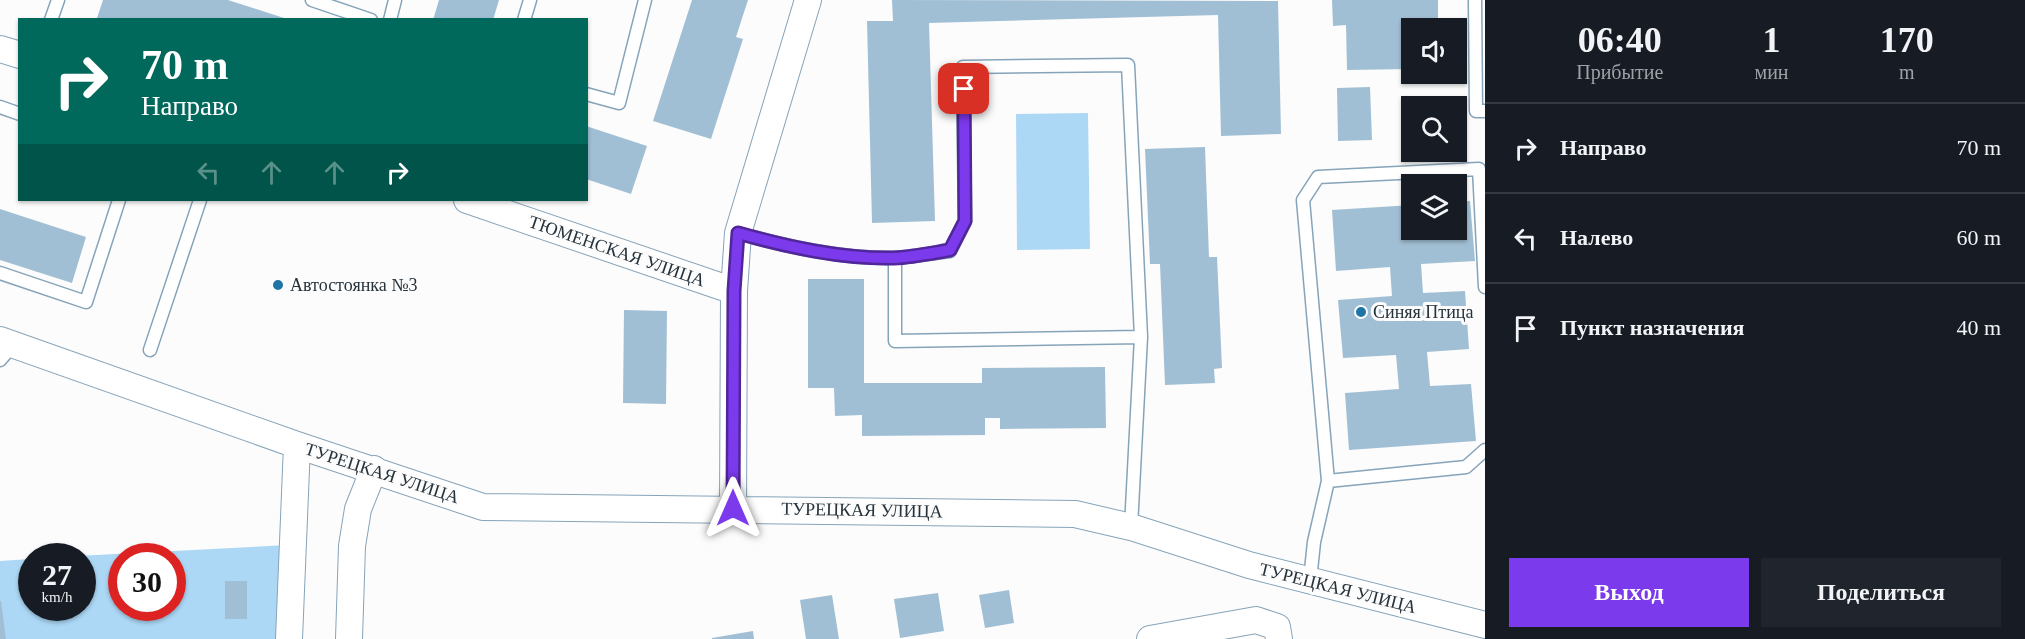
<!DOCTYPE html>
<html lang="ru">
<head>
<meta charset="utf-8">
<style>
	body { margin:0; font-family:"Times New Roman",serif; background:#20242c; color:#f1f3f6; height:100vh; display:flex; flex-direction:column; font-size:22px; white-space:nowrap }
	* { box-sizing:border-box; margin:0 }
	p { font-size:20px; color:#9ea1a6 }
	.icon { flex:none; width:33px; height:33px; fill:none; stroke:currentColor; stroke-width:2; stroke-linecap:round; stroke-linejoin:round }
	.map { position:relative; flex:1; overflow:hidden }
	.sheet { display:flex; flex-direction:column; background:#171b24; width:540px }
	.sheet>* { flex:none }
	.hud { position:absolute; left:18px; top:18px; width:570px; height:183px; border-radius:0px; box-shadow:0 2px 4px #0004; background:#00695c; color:#fff; overflow:hidden }
	.buttons { position:absolute; left:1401px; top:18px; display:grid; gap:12px }
	.buttons a { display:grid; place-items:center; width:66px; height:66px; border-radius:0px; background:#171b24; box-shadow:0 2px 4px #0004; font-size:30px }
	.speed { position:absolute; left:18px; top:543px; display:flex; gap:12px; font-size:30px; font-weight:700; text-align:center }
	.speed>* { display:grid; place-content:center; width:78px; height:78px; border-radius:50%; background:#171b24; box-shadow:0 2px 4px #0004; line-height:1 }
	.speed small { font-size:15px; font-weight:400 }
	.speed .limit { border:9px solid #d22; background:#fff; color:#111 }
	.pin { position:absolute; display:grid; place-items:center; width:51px; height:51px; color:#fff; margin:-26px; border-radius:12px; box-shadow:0 3px 9px #0006 }
	.me { position:absolute; width:66px; margin:-33px; rotate:0deg; stroke-linejoin:round; filter:drop-shadow(0 0 4px #0008) }
	.turn { display:flex; align-items:center; gap:21px; height:126px; padding:0 24px; font-size:27px }
	.turn .icon { width:78px; height:78px; stroke-width:2.5 }
	.turn b { display:block; font-size:42px; line-height:51px }
	.lanes { display:flex; align-items:center; height:57px; padding:0 24px; background:#0003; justify-content:center; gap:30px; direction:ltr }
	.lanes .off { opacity:.35 }
	.eta { display:flex; justify-content:space-evenly; align-items:center; height:102px; text-align:center }
	.eta b { font-size:36px; font-weight:600; line-height:42px }
	.cta { display:flex; gap:12px; margin-top:auto; padding:12px 24px }
	.cta a { flex:1; height:69px; border-radius:0px; background:#7c3aed; color:#fff; font-size:24px; font-weight:600; line-height:69px; text-align:center }
	.cta a+a { background:#20242c; color:#f1f3f6 }
	ul { padding:0; list-style:none }
	li { display:flex; align-items:center; gap:18px; height:90px; padding:0 24px; border-top:2px solid #363941 }
	li div { flex:1 }
	li b { display:block; font-size:22px }
	li em { font-style:normal }
	main { display:flex; flex:1; min-height:0 }
	.map>svg:first-child { display:block }
	.green { fill:#acd8f6; fill-rule:evenodd }
	.building { fill:#a1bfd4 }
	.lines { fill:none; stroke-linecap:round; stroke-linejoin:round }
	.service-casing { stroke:#86a4b9; stroke-width:15 }
	.minor-casing { stroke:#86a4b9; stroke-width:28 }
	.service { stroke:#fff; stroke-width:12 }
	.minor { stroke:#fff; stroke-width:26 }
	.route-casing { stroke:#51269a; stroke-width:15 }
	.route { stroke:#7c3aed; stroke-width:10 }
	.poi-dot { fill:#1f76a6; stroke:#fcfcfc; stroke-width:2 }
	.labels { text-anchor:middle; dominant-baseline:central; stroke-width:6; stroke-linejoin:round; paint-order:stroke }
	.street-label { font-size:18px; fill:#27333b; stroke:#fcfcfc }
	.poi-label { font-size:18px; fill:#27333b; stroke:#fcfcfc; text-anchor:start }
</style>
</head>
<body>
<main>
<div class="map">
<svg width="1485" height="639" viewBox="0 0 1485 639">
	<rect width="100%" height="100%" fill="#fcfcfc"/>
	<path class="green" d="M1088,113L1090,249L1017,250L1016,114Z
		M288,545L280,639H0V561L31,559L32,608H82V556H77ZM122,556H172V608H122Z"/>
	<path class="building" d="M103,0H228L287,19L103,20L97,18Z
		M439,0H499L493,20H433Z
		M692,0H748L736,37L743,39L711,139L653,121Z
		M892,0L1278,1L1281,134L1221,136L1218,15L929,23L935,221L872,223L867,21H893Z
		M1332,0H1438V19H1428V28H1412V69L1347,70L1346,25L1333,26Z
		M1370,87L1372,140L1338,141L1337,88Z
		M586,126L647,146L631,194L586,179Z
		M1205,147L1209,257H1217L1222,368L1214,369L1215,383L1165,385L1160,264H1150L1145,149Z
		M1470,201L1475,261L1421,264L1423,293L1465,291L1469,349L1427,352L1430,386L1471,384L1476,441L1349,450L1345,393L1399,389L1396,355L1343,358L1338,300L1392,296L1390,267L1336,271L1332,210L1412,205V230H1456V202Z
		M0,209L86,237L72,283L0,260Z
		M808,279H864V383H982V368L1105,367L1106,428L1000,429V418H985V435L862,436V415L835,416L834,388H808Z
		M624,310L667,311L666,404L623,403Z
		M225,581H247V619H225Z
		M1009,590L1014,623L985,628L979,595Z
		M938,593L944,631L900,638L894,599Z
		M832,595L839,639H806L800,600Z
		M0,601H1L6,639H0Z
		M753,631L754,639H712V638Z"/>
	<g class="lines">
		<g class="service-casing">
			<path id="service" d="M312,0L371,20
				M1475,0L1476,111H1485
				M51,20L58,0
				M390,20L395,0
				M524,20L530,0
				M586,94L619,103L645,0
				M0,107L20,114
				M738,233C788,247 842,259 894,258C913,257 932,253 950,251L965,221L963,67L1128,65L1141,337L1131,527
				M895,258V341L1141,337
				M0,273L86,302L119,200
				M150,350L200,200
				M0,360L13,345
				M1328,481L1466,467L1485,450
				M1310,580L1314,542L1328,481L1303,200L1318,177L1479,169L1485,287"/>
		</g>
		<g class="minor-casing">
			<path id="minor" d="M0,49L20,55
				M467,200L734,291
				M0,340L297,445L483,507L1075,514L1131,527L1249,565L1485,625
				M733,509L734,291L738,233L808,0
				M289,639L297,445
				M349,639L352,546L358,509L374,469
				M1150,639L1256,620L1277,627L1279,639"/>
		</g>
		<use href="#service" class="service"/>
		<use href="#minor" class="minor"/>
	</g>
	<g class="lines">
		<g class="route-casing">
			<path id="route" d="M733,508L734,291L738,233C788,247 841,259 894,258C913,257 932,253 950,250L965,221L964,89"/>
		</g>
		<use href="#route" class="route"/>
	</g>
	<g class="poi-dot">
		<circle cx="278" cy="285" r="6"/>
		<circle cx="1361" cy="312" r="6"/>
	</g>
	<g class="labels">
		<g class="street-label">
			<text transform="translate(617 251) rotate(19)">ТЮМЕНСКАЯ УЛИЦА</text>
			<text transform="translate(382 473) rotate(18)">ТУРЕЦКАЯ УЛИЦА</text>
			<text transform="translate(862 510) rotate(1)">ТУРЕЦКАЯ УЛИЦА</text>
			<text transform="translate(1338 588) rotate(14)">ТУРЕЦКАЯ УЛИЦА</text>
		</g>
		<g class="poi-label">
			<text x="290" y="285">Автостоянка №3</text>
			<text x="1373" y="312">Синяя Птица</text>
		</g>
	</g>
</svg>
<div class="buttons">
<a><svg class="icon" aria-label="sound" viewBox="0 0 24 24"><path d="M4 9h4l5-4v14l-5-4H4zM17 9q2 3 0 6"/></svg></a>
<a><svg class="icon" aria-label="search" viewBox="0 0 24 24"><circle cx="10" cy="10" r="6"/><path d="M15 15l6 6"/></svg></a>
<a><svg class="icon" aria-label="layers" viewBox="0 0 24 24"><path d="M12 4l9 5-9 5-9-5zM3 14l9 5 9-5"/></svg></a>
</div>
<div class="speed"><div>27<small>km/h</small></div><div class="limit">30</div></div>
<div class="pin" style="left:964px;top:89px;background:#d93025"><svg class="icon" aria-label="arrive" viewBox="0 0 24 24"><path d="M6 21V4h12l-3 4 3 4H6"/></svg></div>
<svg class="me" style="left:733px;top:508px" viewBox="-20 -20 40 40"><path d="M0-17L14 15 0 8-14 15z" fill="#7c3aed" stroke="#fff" stroke-width="4"/></svg>
<div class="hud">
<div class="turn"><svg class="icon" aria-label="right" viewBox="0 0 24 24"><path d="M7 20v-9h11M14 6l5 5-5 5"/></svg><div><b>70 m</b>Направо</div></div>
<div class="lanes"><svg class="icon off" aria-label="left" viewBox="0 0 24 24"><path d="M17 20v-9H6M10 6l-5 5 5 5"/></svg><svg class="icon off" aria-label="ahead" viewBox="0 0 24 24"><path d="M12 20V5M6 11l6-6 6 6"/></svg><svg class="icon off" aria-label="ahead" viewBox="0 0 24 24"><path d="M12 20V5M6 11l6-6 6 6"/></svg><svg class="icon" aria-label="right" viewBox="0 0 24 24"><path d="M7 20v-9h11M14 6l5 5-5 5"/></svg></div>
</div>
</div>
<section class="sheet">
<div class="eta">
<div><b>06:40</b><p>Прибытие</p></div>
<div><b>1</b><p>мин</p></div>
<div><b>170</b><p>m</p></div>
</div>
<ul>
<li><svg class="icon" aria-label="right" viewBox="0 0 24 24"><path d="M7 20v-9h11M14 6l5 5-5 5"/></svg><div><b>Направо</b></div><em>70 m</em></li>
<li><svg class="icon" aria-label="left" viewBox="0 0 24 24"><path d="M17 20v-9H6M10 6l-5 5 5 5"/></svg><div><b>Налево</b></div><em>60 m</em></li>
<li><svg class="icon" aria-label="arrive" viewBox="0 0 24 24"><path d="M6 21V4h12l-3 4 3 4H6"/></svg><div><b>Пункт назначения</b></div><em>40 m</em></li>
</ul>
<div class="cta"><a>Выход</a><a>Поделиться</a></div>
</section>
</main>
</body>
</html>
